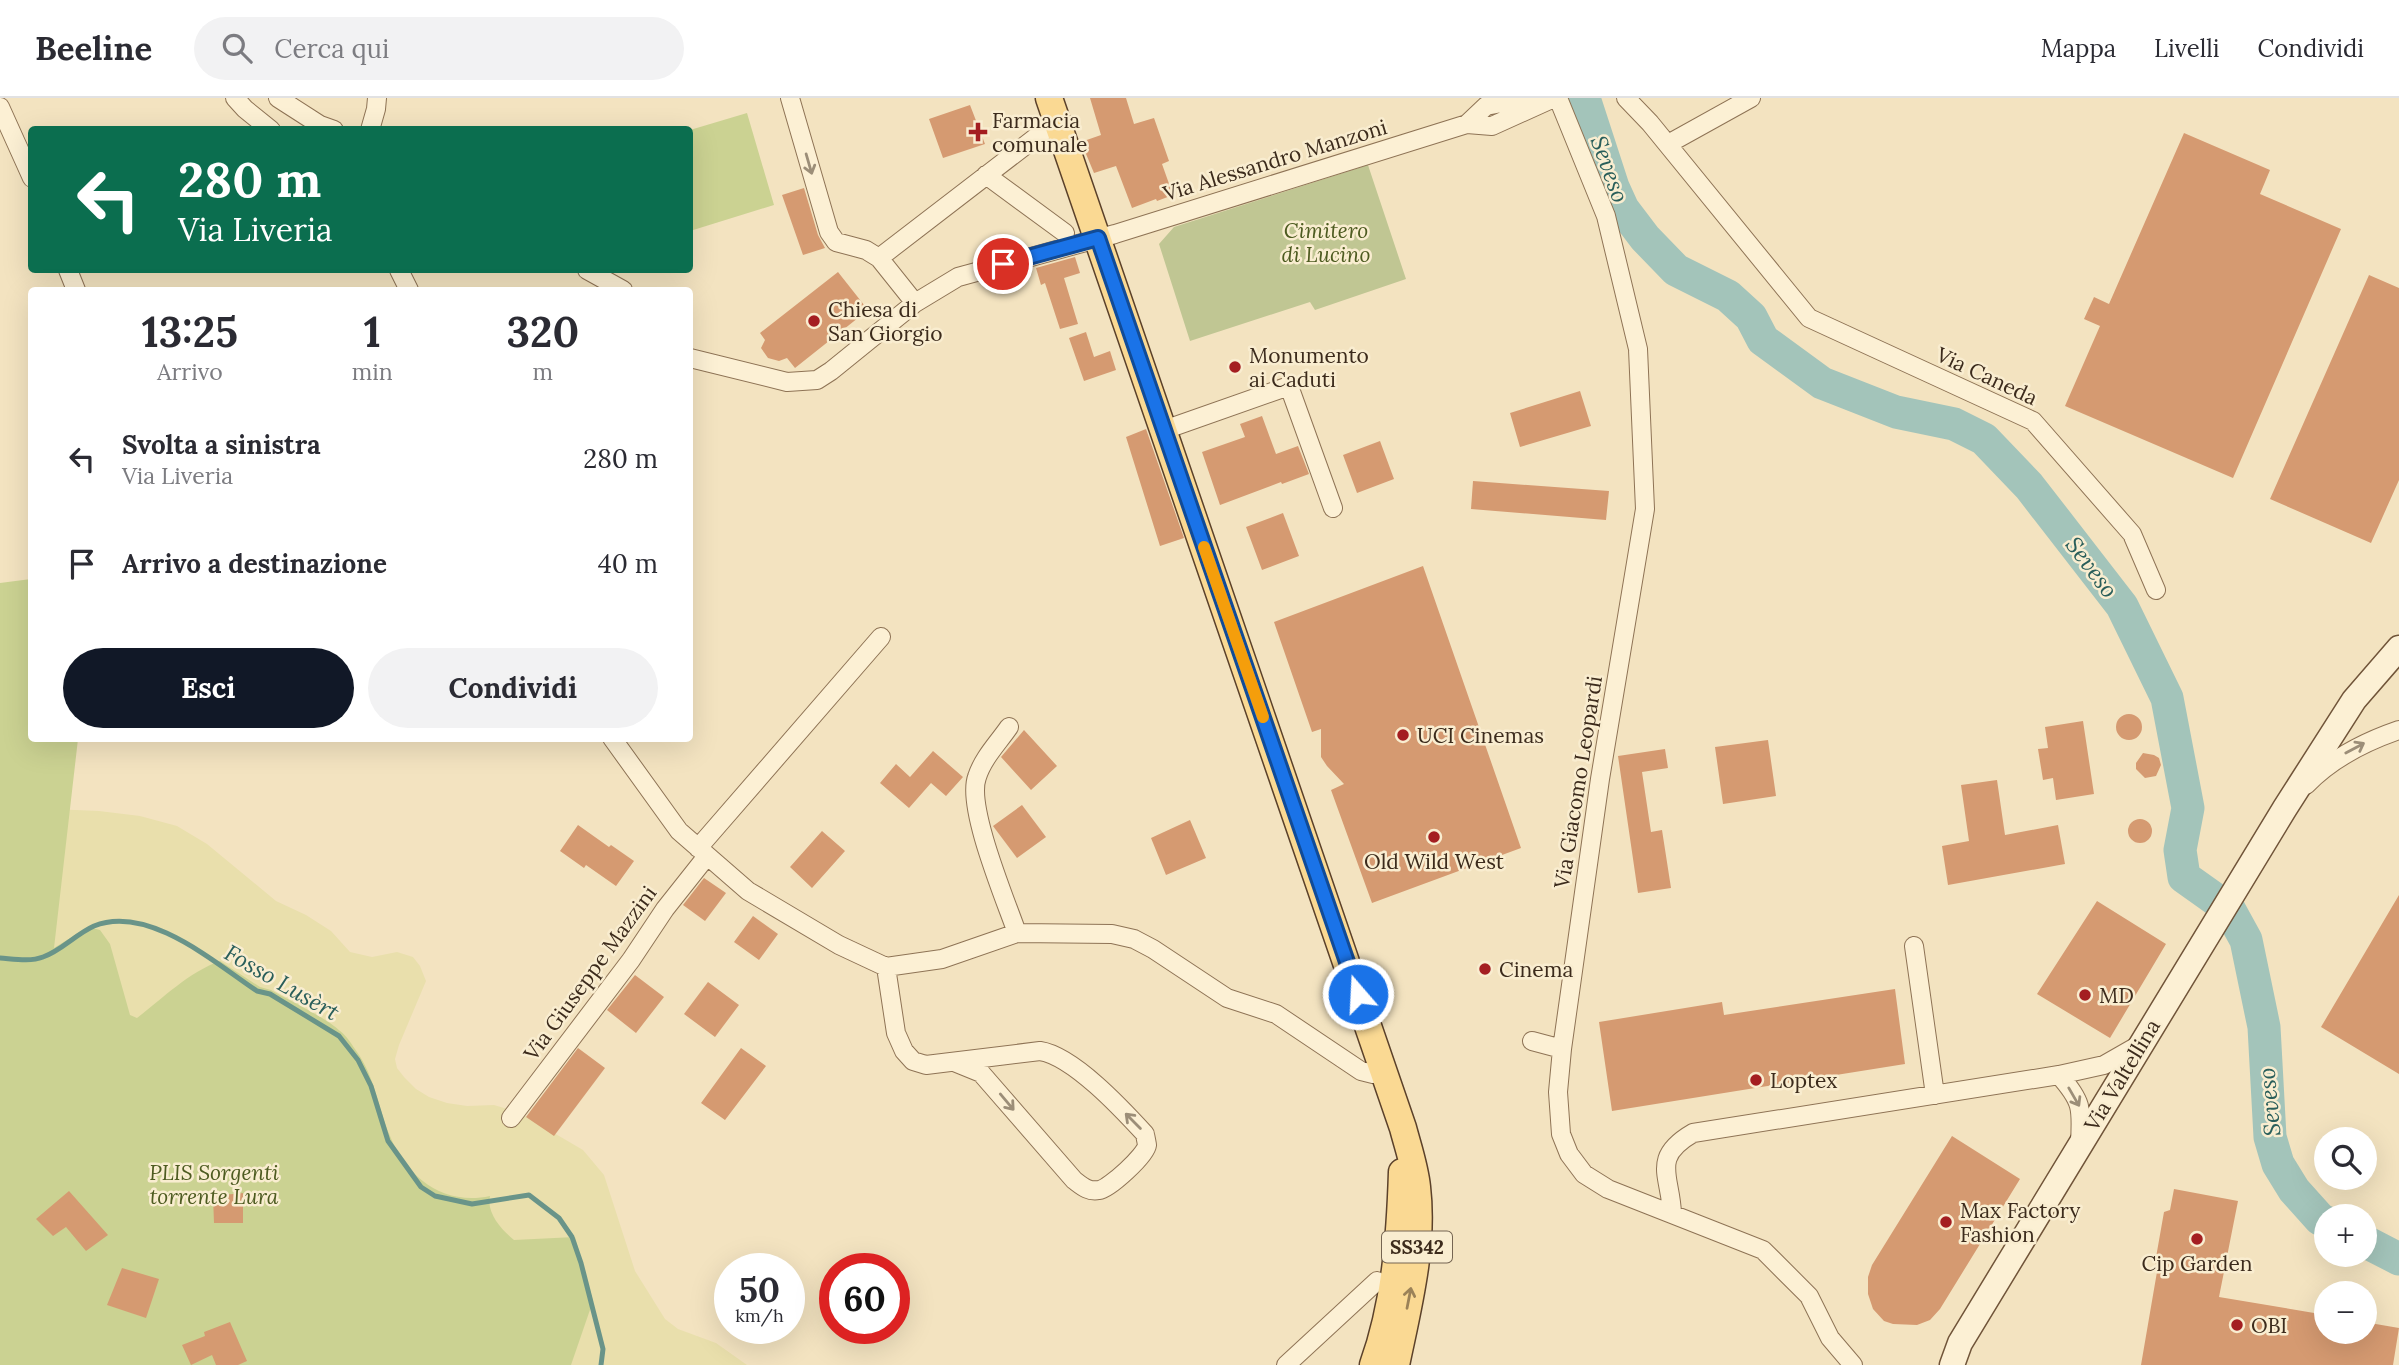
<!DOCTYPE html>
<html lang="it">
<head>
<meta charset="utf-8">
<style>
	body { margin:0; font-family:Lora,serif; background:#f2f2f3; color:#2b2b33; height:100vh; display:flex; flex-direction:column; font-size:26px; white-space:nowrap }
	* { box-sizing:border-box; margin:0 }
	p { font-size:23px; color:#7c7c81 }
	.icon { flex:none; width:38px; height:38px; fill:none; stroke:currentColor; stroke-width:2; stroke-linecap:round; stroke-linejoin:round }
	.map { position:relative; flex:1; overflow:hidden }
	.side { position:absolute; left:28px; top:189px; width:665px; height:455px; display:flex; flex-direction:column; background:#fff; border-radius:7px; box-shadow:0 7px 28px #0002 }
	.side>* { flex:none }
	.guide { position:absolute; left:28px; top:28px; width:665px; height:147px; border-radius:7px; box-shadow:0 7px 28px #0002; background:#0b6e4f; color:#fff; overflow:hidden }
	.fabs { position:absolute; left:2314px; top:1029px; display:grid; gap:14px }
	.fabs a { display:grid; place-items:center; width:63px; height:63px; border-radius:50%; background:#fff; box-shadow:0 7px 28px #0002; font-size:35px }
	.speed { position:absolute; left:714px; top:1155px; display:flex; gap:14px; font-size:35px; font-weight:700; text-align:center }
	.speed>* { display:grid; place-content:center; width:91px; height:91px; border-radius:50%; background:#fff; box-shadow:0 7px 28px #0002; line-height:1 }
	.speed small { font-size:18px; font-weight:400 }
	.speed .limit { border:10px solid #d22; background:#fff; color:#111 }
	.pin { position:absolute; display:grid; place-items:center; width:60px; height:60px; color:#fff; margin:-30px; border:4px solid #fff; border-radius:50%; box-shadow:0 2px 7px #0007 }
	.me { position:absolute; width:77px; margin:-38px; rotate:341deg; stroke-linejoin:round; filter:drop-shadow(0 0 5px #0008) }
	.turn { display:flex; align-items:center; gap:24px; height:147px; padding:0 35px; font-size:32px }
	.turn .icon { width:91px; height:91px; stroke-width:2.5 }
	.turn b { display:block; font-size:49px; line-height:60px }
	.eta { display:flex; justify-content:space-evenly; align-items:center; height:119px; text-align:center }
	.eta b { font-size:42px; font-weight:700; line-height:49px }
	.action { display:flex; gap:14px; margin-top:auto; padding:14px 35px }
	.action a { flex:1; height:80px; border-radius:42px; background:#111827; color:#fff; font-size:28px; font-weight:700; line-height:80px; text-align:center }
	.action a+a { background:#f2f2f3; color:#2b2b33 }
	ul { padding:0; list-style:none }
	li { display:flex; align-items:center; gap:21px; height:105px; padding:0 35px }
	li div { flex:1 }
	li b { display:block; font-size:26px }
	li em { font-style:normal }
	header { display:flex; align-items:center; gap:42px; box-sizing:border-box; height:98px; padding:0 35px; background:#fff; border-bottom:2px solid #e1e1e2 }
	header strong { font-size:33px }
	nav { display:flex; gap:38px; margin-inline-start:auto; font-size:24px }
	.search { width:490px; height:63px; background:#f2f2f3; display:flex; align-items:center; gap:18px; box-sizing:border-box; padding:0 24px; border-radius:38px; color:#7c7c81; font-size:26px }
	.map>svg:first-child { display:block }
	.farmland { fill:#e9dfac }
	.green { fill:#cbd292 }
	.cemetery { fill:#c0c693 }
	.lines { fill:none; stroke-linecap:round; stroke-linejoin:round }
	.stream { stroke:#699489; stroke-width:5 }
	.river { stroke:#a3c4ba; stroke-width:33 }
	.building { fill:#d59a71 }
	.street-casing { stroke:#8e7355; stroke-width:20 }
	.secondary-casing { stroke:#705439; stroke-width:27 }
	.primary-casing { stroke:#5b412a; stroke-width:29 }
	.street { stroke:#fcf0d4; stroke-width:18 }
	.secondary { stroke:#fcf0d4; stroke-width:24 }
	.primary { stroke:#fad993; stroke-width:26 }
	.oneway { stroke:#9c8e78 }
	.oneway2 { stroke:#9b8258 }
	.route-casing { stroke:#114b97; stroke-width:18 }
	.route { stroke:#1a73e8; stroke-width:12 }
	.slow { stroke:#f59e0b; stroke-width:12 }
	.poi-dot { fill:#a41e21; stroke:#f9edd0; stroke-width:2.5 }
	.labels { text-anchor:middle; dominant-baseline:central; stroke-width:5; stroke-linejoin:round; paint-order:stroke }
	.shield { fill:#f9edd0; stroke:#756552; stroke-width:2 }
	.shield-label { font-size:19px; font-weight:bold; fill:#3c2b1c }
	.poi-label { font-size:21px; fill:#3c2b1c; stroke:#f9edd0; text-anchor:start }
	.street-label { font-size:21px; fill:#3c2b1c; stroke:#f9edd0 }
	.park-label { font-size:21px; font-style:italic; fill:#4d5b20; stroke:#f9edd0 }
	.water-label { font-size:23px; font-style:italic; fill:#295e5a; stroke:#f9edd0 }
</style>
</head>
<body>
<header>
<strong>Beeline</strong>
<div class="search"><svg class="icon" aria-label="search" viewBox="0 0 24 24"><circle cx="10" cy="10" r="6"/><path d="M15 15l6 6"/></svg>Cerca qui</div>
<nav><a>Mappa</a><a>Livelli</a><a>Condividi</a></nav>
</header>
<div class="map">
<svg width="2399" height="1267" viewBox="0 0 2399 1267">
	<rect width="100%" height="100%" fill="#f3e3c0"/>
	<path class="farmland" d="M52,711L99,713L140,718L177,728L207,746L276,803L306,817L331,833L350,854L372,859L397,854L413,859L420,868L426,883L399,947L395,961L397,970L404,979L416,991L429,999L447,1005L467,1008L494,1007L518,1014L583,1052L604,1077L635,1173L665,1221L678,1231L716,1245L747,1267H0Z"/>
	<path class="green" d="M747,15L774,107L690,133V32Z
		M31,481L32,640L78,641L54,850L88,829L100,832L110,846L130,917L137,920C163,900 189,874 220,863L260,889L271,892C290,903 325,919 340,933C347,938 352,947 357,954C375,979 378,1010 390,1038C407,1080 444,1108 490,1098C486,1115 502,1132 514,1142L575,1139L593,1203L571,1267H0V485Z"/>
	<path class="cemetery" d="M1368,67L1406,181L1315,212L1310,204L1190,243L1159,146L1174,129Z"/>
	<g class="lines">
		<path class="stream" d="M0,860C14,861 30,864 43,859C61,853 76,836 94,828C148,806 215,865 257,893L270,896L339,938L358,962L371,988L388,1043L421,1089L435,1098L472,1106L529,1097L559,1120L572,1139L581,1165L603,1251L601,1267"/>
		<path class="river" d="M1584,0L1613,89L1623,111L1645,140L1676,172L1728,198L1751,219L1763,242L1822,285L1896,314L1954,326L1984,341L2029,388L2122,508L2167,600L2188,710L2180,752L2184,779L2229,811L2246,842L2264,929L2270,1039L2278,1066L2294,1092L2320,1121L2326,1124
			M2364,1143L2399,1161"/>
	</g>
	<path class="building" d="M1090,0H1126L1134,26L1154,20L1169,63L1162,66L1173,97L1157,103L1156,101L1132,110L1116,68L1094,75L1081,44L1101,37Z
		M970,7L985,46L943,60L929,21Z
		M2184,35L2270,72L2260,96L2341,131L2233,380L2065,308L2100,228L2084,221L2094,199L2109,206Z
		M804,90L818,137L825,150L803,157L782,97Z
		M1075,159L1080,175L1064,180L1078,226L1060,231L1045,185L1041,187L1036,170Z
		M838,174L868,212L795,270L787,260L779,263L768,260L761,250L765,242L760,235Z
		M2369,177L2399,190V382L2371,445L2270,401Z
		M1086,234L1094,259L1110,253L1116,272L1084,283L1069,240Z
		M1580,293L1591,328L1520,349L1510,315Z
		M1262,318L1276,356L1298,348L1309,376L1282,386L1281,384L1220,407L1202,354L1245,339L1240,326Z
		M1146,331L1184,440L1160,448L1126,339Z
		M1380,343L1394,381L1357,395L1343,357Z
		M1473,383L1609,393L1606,422L1471,411Z
		M1283,415L1299,458L1262,472L1246,429Z
		M1423,468L1521,750L1372,805L1331,692L1344,686L1327,668L1321,659V631L1312,634L1274,524Z
		M2116 629a13 13 0 1 1 26 0a13 13 0 1 1-26 0Z
		M2083,623L2094,696L2056,702L2053,680L2043,682L2038,651L2048,650L2045,629Z
		M1024,632L1057,668L1031,692L1001,659Z
		M1768,642L1776,698L1723,706L1715,649Z
		M1665,651L1668,670L1642,674L1651,734L1662,732L1671,790L1638,795L1618,658Z
		M933,653L963,679L946,698L931,685L909,710L880,685L896,666L910,679Z
		M2143,655L2154,657L2159,660L2161,667L2156,678L2145,680L2136,671V665Z
		M1997,682L2005,737L2058,727L2065,766L1948,787L1942,748L1969,743L1961,687Z
		M1022,707L1046,739L1017,760L993,728Z
		M2128 733a12 12 0 1 1 24 0a12 12 0 1 1-24 0Z
		M1190,722L1206,760L1166,777L1151,740Z
		M578,727L609,749L611,747L634,763L616,788L586,767L584,770L560,753Z
		M822,733L845,753L812,790L790,769Z
		M704,780L726,795L705,823L683,807Z
		M2399,797V976L2321,929Z
		M2097,803L2166,846L2110,940L2037,896Z
		M753,818L778,836L759,862L734,844Z
		M635,877L664,899L636,935L607,912Z
		M708,884L739,907L715,939L684,916Z
		M1895,891L1905,966L1612,1013L1599,924L1722,904L1724,917Z
		M578,950L605,970L554,1038L526,1019Z
		M741,950L766,968L725,1022L701,1005Z
		M1952,1038L2020,1081L1940,1211L1930,1222L1917,1227L1893,1226L1884,1223L1873,1211L1868,1196V1179L1872,1167Z
		M2174,1091L2238,1103L2219,1199L2326,1217V1234H2364V1224L2399,1230L2393,1267H2141L2158,1168L2155,1165L2164,1114L2170,1112Z
		M69,1093L108,1137L86,1153L66,1129L53,1138L36,1121Z
		M243,1095V1125H214L213,1098Z
		M122,1170L159,1181L146,1220L107,1207Z
		M230,1224L247,1263L238,1267H216L212,1257L191,1267L182,1247L205,1238L204,1234Z"/>
	<g class="lines">
		<g class="street-casing">
			<path id="street" d="M235,0L245,11L271,32
				M278,0L320,27L334,32
				M790,0L829,134L836,144L866,152L879,160L915,205
				M1558,0L1606,118L1638,251L1645,411L1600,681L1562,951L1558,994L1561,1036L1569,1056L1584,1076L1608,1091L1763,1152L1809,1198L1830,1240L1853,1267
				M1626,0L1650,25L1809,220L2033,323L2132,436L2156,492
				M0,9L32,80
				M1467,26L1486,8L1527,0
				M370,32L376,11L377,0
				M1668,46L1751,0
				M986,77L1065,135
				M879,160L1057,23
				M68,172L76,192
				M399,172L409,192
				M587,172L623,192
				M690,260L787,284L817,282L831,273L915,205L958,179L1115,136L1467,26L1492,28L1554,0
				M1164,332L1289,288L1333,410
				M1009,629C998,645 983,660 977,679C966,709 1006,803 1017,835
				M612,640L679,733L748,793L839,847L886,869L942,861L1017,835L1112,836L1134,841L1153,851L1227,900L1276,916L1361,973L1373,976L1384,974
				M2306,687C2332,660 2364,644 2399,632
				M698,750L881,539
				M1914,848L1935,997
				M886,869L896,935L904,953L913,963L926,967L1040,953C1073,958 1122,1011 1145,1036C1145,1037 1147,1046 1147,1047C1146,1057 1109,1091 1099,1092C1088,1094 1082,1088 1074,1082L981,975L954,964
				M1532,943L1562,951
				M511,1020L631,862L665,811L707,758
				M2080,1044C2082,1010 2082,1003 2059,977L2104,967L2139,947
				M1672,1116C1671,1078 1650,1060 1693,1035L2059,977
				M1286,1267L1377,1183"/>
		</g>
		<g class="secondary-casing">
			<path id="secondary" d="M1952,1267L1960,1245L2285,710L2354,602L2399,550"/>
		</g>
		<g class="primary-casing">
			<path id="primary" d="M1049,0L1403,1030C1408,1049 1415,1069 1417,1089C1424,1149 1408,1209 1396,1267
				M1373,1267C1395,1206 1400,1138 1402,1074"/>
		</g>
		<use href="#street" class="street"/>
		<use href="#secondary" class="secondary"/>
		<use href="#primary" class="primary"/>
	</g>
	<defs><path id="oneway-shaft" d="M-6 0H5M1.5-3L5.5 0L1.5 3" fill="none" stroke-width="1.6" stroke-linecap="round" stroke-linejoin="round" transform="scale(1.75)"/></defs>
	<g class="oneway">
		<use href="#oneway-shaft" transform="translate(809 66) rotate(74)"/>
		<use href="#oneway-shaft" transform="translate(2355 650) rotate(-28)"/>
		<use href="#oneway-shaft" transform="translate(2074 999) rotate(60)"/>
		<use href="#oneway-shaft" transform="translate(1007 1004) rotate(50)"/>
		<use href="#oneway-shaft" transform="translate(1133 1023) rotate(-135)"/>
	</g>
	<use class="oneway2" href="#oneway-shaft" transform="translate(1409 1200) rotate(-79)"/>
	<g class="lines">
		<g class="route-casing">
			<path id="route" d="M1003,166L1098,140L1358,896"/>
		</g>
		<use href="#route" class="route"/>
		<path class="slow" d="M1204,449L1263,619"/>
	</g>
	<g class="poi-dot">
		<path d="M974.5 23.5h7v7h7v7h-7v7h-7v-7h-7v-7h7z"/>
		<circle cx="814" cy="223" r="7"/>
		<circle cx="1235" cy="269" r="7"/>
		<circle cx="1403" cy="637" r="7"/>
		<circle cx="1434" cy="739" r="7"/>
		<circle cx="1485" cy="871" r="7"/>
		<circle cx="2085" cy="897" r="7"/>
		<circle cx="1756" cy="982" r="7"/>
		<circle cx="1946" cy="1124" r="7"/>
		<circle cx="2197" cy="1141" r="7"/>
		<circle cx="2237" cy="1227" r="7"/>
	</g>
	<g class="labels">
		<rect class="shield" x="1382" y="1133.5" width="70" height="31" rx="5"/>
		<g class="shield-label">
			<text x="1417" y="1149">SS342</text>
		</g>
		<g class="poi-label">
			<text x="992" y="22">Farmacia<tspan x="992" dy="24">comunale</tspan></text>
			<text x="828" y="211">Chiesa di<tspan x="828" dy="24">San Giorgio</tspan></text>
			<text x="1249" y="257">Monumento<tspan x="1249" dy="24">ai Caduti</tspan></text>
			<text x="1417" y="637">UCI Cinemas</text>
			<text x="1434" y="763" text-anchor="middle">Old Wild West</text>
			<text x="1499" y="871">Cinema</text>
			<text x="2099" y="897">MD</text>
			<text x="1770" y="982">Loptex</text>
			<text x="1960" y="1112">Max Factory<tspan x="1960" dy="24">Fashion</tspan></text>
			<text x="2197" y="1165" text-anchor="middle">Cip Garden</text>
			<text x="2251" y="1227">OBI</text>
		</g>
		<g class="street-label">
			<text transform="translate(1275 62) rotate(-17)">Via Alessandro Manzoni</text>
			<text transform="translate(1987 278) rotate(25)">Via Caneda</text>
			<text transform="translate(1578 684) rotate(-81)">Via Giacomo Leopardi</text>
			<text transform="translate(590 875) rotate(-54)">Via Giuseppe Mazzini</text>
			<text transform="translate(2122 977) rotate(-59)">Via Valtellina</text>
		</g>
		<g class="park-label">
			<text x="1326" y="132">Cimitero<tspan x="1326" dy="24">di Lucino</tspan></text>
			<text x="214" y="1074">PLIS Sorgenti<tspan x="214" dy="24">torrente Lura</tspan></text>
		</g>
		<g class="water-label">
			<text transform="translate(1610 71) rotate(70)">Seveso</text>
			<text transform="translate(2092 469) rotate(53)">Seveso</text>
			<text transform="translate(282 884) rotate(30)">Fosso Lusèrt</text>
			<text transform="translate(2269 1004) rotate(-95)">Seveso</text>
		</g>
	</g>
</svg>
<div class="fabs">
<a><svg class="icon" aria-label="search" viewBox="0 0 24 24"><circle cx="10" cy="10" r="6"/><path d="M15 15l6 6"/></svg></a>
<a>+</a>
<a>−</a>
</div>
<div class="speed"><div>50<small>km/h</small></div><div class="limit">60</div></div>
<div class="pin" style="left:1003px;top:166px;background:#d93025"><svg class="icon" aria-label="arrive" viewBox="0 0 24 24"><path d="M6 21V4h12l-3 4 3 4H6"/></svg></div>
<svg class="me" style="left:1358px;top:896px" viewBox="-20 -20 40 40"><circle r="17" fill="#1a73e8" stroke="#fff" stroke-width="3"/><path d="M0-11L8 9 0 5-8 9z" fill="#fff"/></svg>
<div class="guide">
<div class="turn"><svg class="icon" aria-label="left" viewBox="0 0 24 24"><path d="M17 20v-9H6M10 6l-5 5 5 5"/></svg><div><b>280 m</b>Via Liveria</div></div>
</div>
<section class="side">
<div class="eta">
<div><b>13:25</b><p>Arrivo</p></div>
<div><b>1</b><p>min</p></div>
<div><b>320</b><p>m</p></div>
</div>
<ul>
<li><svg class="icon" aria-label="left" viewBox="0 0 24 24"><path d="M17 20v-9H6M10 6l-5 5 5 5"/></svg><div><b>Svolta a sinistra</b><p>Via Liveria</p></div><em>280 m</em></li>
<li><svg class="icon" aria-label="arrive" viewBox="0 0 24 24"><path d="M6 21V4h12l-3 4 3 4H6"/></svg><div><b>Arrivo a destinazione</b></div><em>40 m</em></li>
</ul>
<div class="action"><a>Esci</a><a>Condividi</a></div>
</section>
</div>
</body>
</html>
